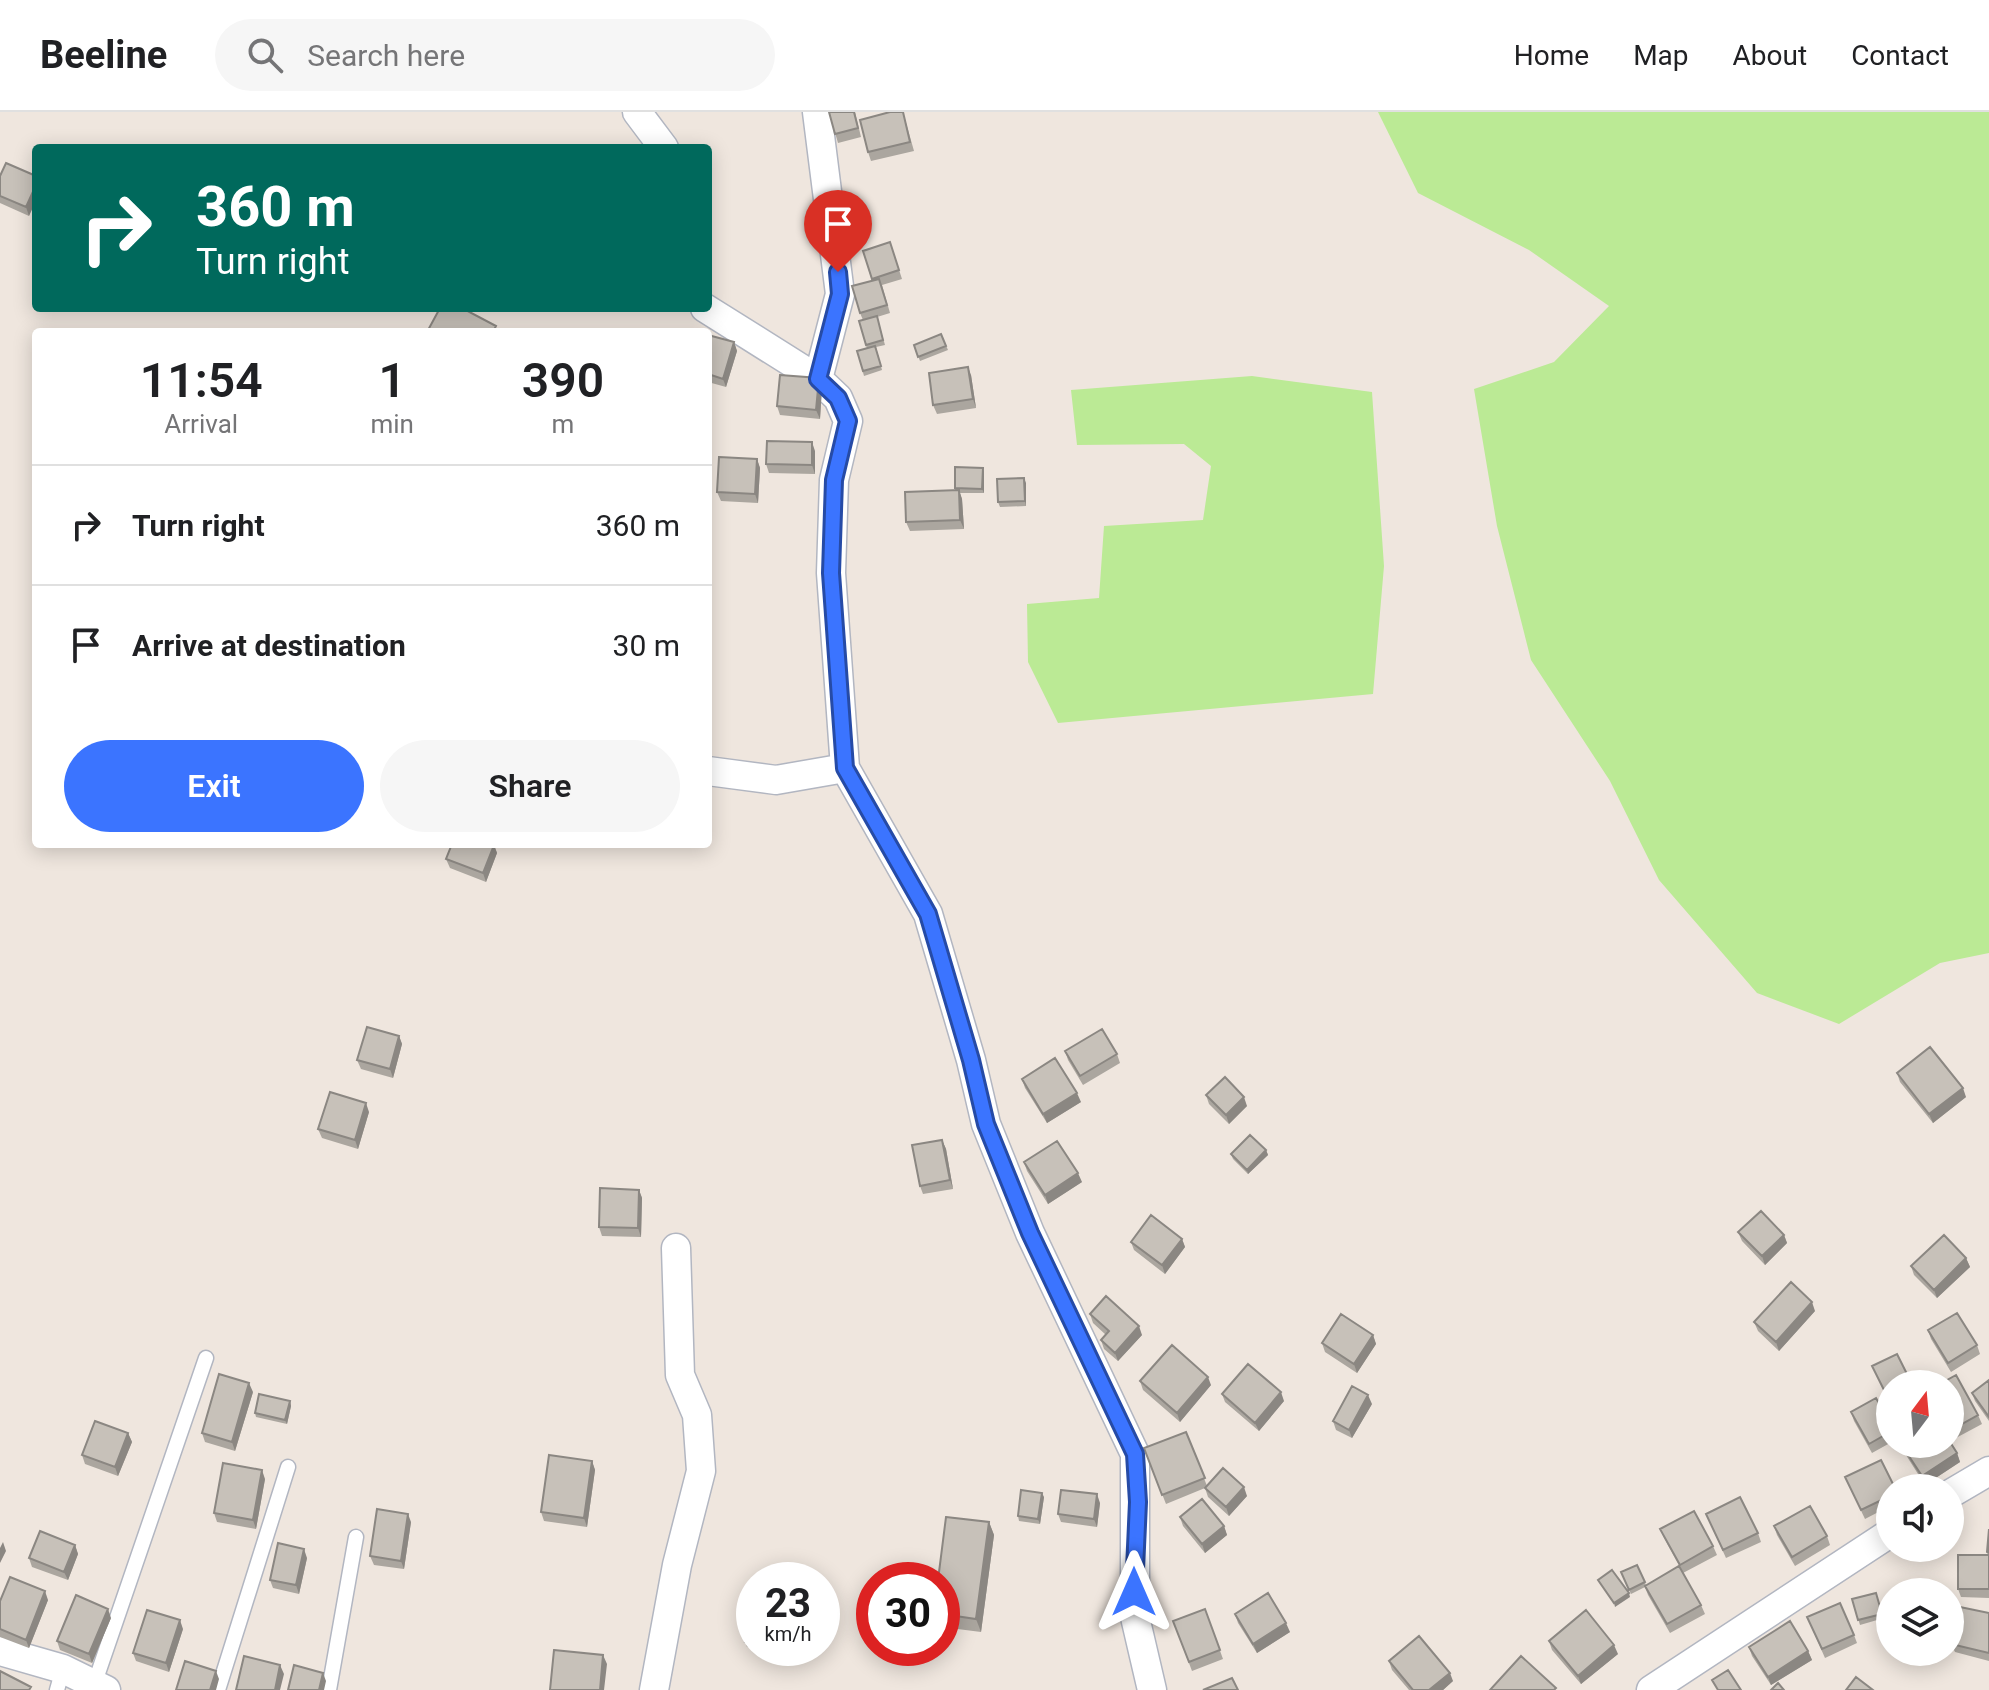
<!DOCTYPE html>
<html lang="en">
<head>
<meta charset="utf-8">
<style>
	body { margin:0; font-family:Roboto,sans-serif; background:#f6f6f6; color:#202124; height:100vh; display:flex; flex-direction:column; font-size:30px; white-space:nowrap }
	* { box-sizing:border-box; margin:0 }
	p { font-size:26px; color:#757577 }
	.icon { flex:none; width:44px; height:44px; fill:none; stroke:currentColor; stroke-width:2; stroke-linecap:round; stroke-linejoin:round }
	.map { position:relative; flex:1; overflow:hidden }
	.drawer { position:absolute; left:32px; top:216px; width:680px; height:520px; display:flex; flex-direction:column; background:#fff; border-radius:8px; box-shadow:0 4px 20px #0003 }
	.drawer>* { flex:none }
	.guide { position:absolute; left:32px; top:32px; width:680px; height:168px; border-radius:8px; box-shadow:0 4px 20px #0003; background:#00695c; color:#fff; overflow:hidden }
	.needle { width:52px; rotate:16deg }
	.buttons { position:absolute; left:1876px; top:1258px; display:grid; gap:16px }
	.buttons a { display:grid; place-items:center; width:88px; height:88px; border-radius:50%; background:#fff; box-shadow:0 4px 20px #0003; font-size:40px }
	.speed { position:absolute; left:736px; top:1450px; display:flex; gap:16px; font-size:40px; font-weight:700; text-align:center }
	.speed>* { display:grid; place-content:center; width:104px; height:104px; border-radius:50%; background:#fff; box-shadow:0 4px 20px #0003; line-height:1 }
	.speed small { font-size:20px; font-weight:400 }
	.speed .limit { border:12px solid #d22; background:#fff; color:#111 }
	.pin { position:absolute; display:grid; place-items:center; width:68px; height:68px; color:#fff; margin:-82px -34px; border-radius:50% 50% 50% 0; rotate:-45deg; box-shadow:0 0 8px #0007 }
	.pin .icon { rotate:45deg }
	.me { position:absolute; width:88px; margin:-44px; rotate:0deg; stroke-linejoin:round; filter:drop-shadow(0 0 6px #0008) }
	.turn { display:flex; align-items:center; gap:28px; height:168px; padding:0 32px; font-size:36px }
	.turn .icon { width:104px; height:104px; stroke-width:2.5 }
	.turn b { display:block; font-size:56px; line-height:68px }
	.eta { display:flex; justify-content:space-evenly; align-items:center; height:136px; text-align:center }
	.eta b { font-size:48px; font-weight:600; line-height:56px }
	.primary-button { display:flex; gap:16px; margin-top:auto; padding:16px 32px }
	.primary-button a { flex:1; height:92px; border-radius:48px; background:#3b74ff; color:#fff; font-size:32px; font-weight:600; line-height:92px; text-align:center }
	.primary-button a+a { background:#f6f6f6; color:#202124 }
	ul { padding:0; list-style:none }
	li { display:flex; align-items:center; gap:24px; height:120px; padding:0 32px; border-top:2px solid #e0e0e0 }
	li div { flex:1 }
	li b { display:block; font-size:30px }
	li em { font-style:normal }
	header { display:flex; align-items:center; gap:48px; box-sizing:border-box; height:112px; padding:0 40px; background:#fff; border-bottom:2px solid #e0e0e0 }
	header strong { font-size:38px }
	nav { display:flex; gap:44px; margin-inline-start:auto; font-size:28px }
	.search { width:560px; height:72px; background:#f6f6f6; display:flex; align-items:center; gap:20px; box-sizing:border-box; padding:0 28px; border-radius:44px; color:#757577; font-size:30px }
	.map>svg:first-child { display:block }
	.green { fill:#bbea95 }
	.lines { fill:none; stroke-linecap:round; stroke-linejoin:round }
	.service-casing { stroke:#b2b6c1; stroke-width:17 }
	.minor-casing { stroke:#b2b6c1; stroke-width:31 }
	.service { stroke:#fff; stroke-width:14 }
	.minor { stroke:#fff; stroke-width:28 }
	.wall { fill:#aba69f }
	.shaded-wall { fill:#8b8782 }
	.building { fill:#c7c1b9; stroke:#8b8782; stroke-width:2 }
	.route-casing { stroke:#264ba6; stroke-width:20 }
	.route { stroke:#3b74ff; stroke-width:14 }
</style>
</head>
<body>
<header>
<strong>Beeline</strong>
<div class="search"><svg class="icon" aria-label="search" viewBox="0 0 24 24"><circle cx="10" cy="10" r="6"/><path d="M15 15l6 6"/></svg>Search here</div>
<nav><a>Home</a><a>Map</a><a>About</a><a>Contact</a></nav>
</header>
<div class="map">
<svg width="1989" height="1578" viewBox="0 0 1989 1578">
	<rect width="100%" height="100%" fill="#efe6de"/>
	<path class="green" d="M1378,0H1989V841L1940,851L1839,912L1757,881L1659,768L1610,669L1531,548L1497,414L1474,277L1554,250L1609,194L1529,138L1418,81Z
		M1252,264L1372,280L1384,454L1373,582L1058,611L1028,550L1027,492L1099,486L1104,414L1203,408L1211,354L1184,332L1077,333L1071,278Z"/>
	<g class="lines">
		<g class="service-casing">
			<path id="service" d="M94,1573L206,1246
				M57,1578L63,1557
				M218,1578L288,1355
				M329,1578L356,1425"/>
		</g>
		<g class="minor-casing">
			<path id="minor" d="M637,0L664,36
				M817,0L840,182L818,267
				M705,196L818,267L838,286L848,309L834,368L831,461L845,656L928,802L971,948L986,1012L1030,1121L1135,1342V1505L1152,1578
				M708,659L776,668L845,656
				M1950,1382L1989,1359
				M0,1539L63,1557L106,1578
				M654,1578L677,1453L701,1359L697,1303L680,1263L676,1136
				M1651,1578L1890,1421"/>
		</g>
		<use href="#service" class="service"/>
		<use href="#minor" class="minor"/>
	</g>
	<path class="wall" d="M829,0H855L861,25L838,31Z
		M903,0L914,39L871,49L868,40Z
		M0,64H36L29,104L0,91Z
		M890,130L902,167L882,173L890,201L877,205L885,233L876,235L882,258L864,264L857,239L867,237L859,209L863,208L860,201L872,169L863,139Z
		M941,222L948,238L920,249L914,233Z
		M708,223L734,230L737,239L726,275L708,270Z
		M971,263L976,296L937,302L933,293Z
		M819,266L822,275L820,307L780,303L777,294Z
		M815,339V362L769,361L766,352Z
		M757,347L760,356L758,391L721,389L717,380Z
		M983,356L984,360V381H960L962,387L964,417L910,419L906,410L955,378V376Z
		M1026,371V394L1000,395L998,390Z
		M494,733L497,741L486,770L450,756L446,747Z
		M399,924L402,932L393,966L361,957L357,948Z
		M1065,939L1117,942L1120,951L1083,973L1068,948Z
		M1897,961L1966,985L1933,1011L1900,970Z
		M1022,967L1081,990L1047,1011L1025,976Z
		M1206,983L1247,994L1229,1012L1209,992Z
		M369,1000L358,1037L322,1026L318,1017Z
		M942,1028L946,1037L953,1077L923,1082L920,1074Z
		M1266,1038L1268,1043L1248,1062L1233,1047L1231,1042Z
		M1024,1050L1082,1070L1048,1092L1027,1059Z
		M639,1078L642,1086L641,1125L602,1124L599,1115Z
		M1738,1120L1784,1123L1787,1131L1765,1153L1742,1129Z
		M1182,1127L1185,1135L1165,1162L1134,1138L1131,1130Z
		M1966,1146L1970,1155L1937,1186L1914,1163L1911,1154Z
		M1815,1199L1779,1239L1758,1219L1754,1210Z
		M1090,1202L1142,1223L1118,1249L1104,1237L1101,1228L1106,1223L1093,1211Z
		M1928,1218L1977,1233L1980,1242L1951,1260L1931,1227Z
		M1373,1223L1376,1232L1357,1261L1325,1240L1322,1231Z
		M1989,1268V1309L1975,1289L1972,1281Z
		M1140,1269L1211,1273L1180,1310L1143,1278Z
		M1950,1272L1978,1303L1982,1312L1954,1327L1950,1320Z
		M253,1280L235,1339L205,1330L202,1321Z
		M1222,1282L1284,1289L1259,1319L1225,1290Z
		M290,1289L291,1294L287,1312L256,1305L255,1301Z
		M1372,1292L1352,1326L1336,1318L1333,1309Z
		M1851,1300L1890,1311V1331L1872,1341L1854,1309Z
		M1186,1320L1207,1374L1247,1384L1229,1404L1208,1385L1205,1376L1166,1392L1144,1336Z
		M128,1321L132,1330L118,1364L85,1352L82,1343Z
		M1899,1332H1950L1957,1341L1960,1350L1925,1373Z
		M592,1349L595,1358L587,1415L544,1409L541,1400Z
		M1845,1365L1890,1376V1394L1865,1407Z
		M265,1367L256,1417L217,1410L214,1401Z
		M1044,1385L1040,1412L1019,1409L1018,1404Z
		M1100,1391L1097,1415L1061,1410L1058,1402Z
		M1706,1402L1758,1421L1761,1430L1726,1446Z
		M1180,1405L1224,1414L1227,1423L1205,1441L1183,1414Z
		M411,1410L404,1457L374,1453L370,1444Z
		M989,1410L994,1423L981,1520L942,1515V1468Z
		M1774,1414L1827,1424L1830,1433L1795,1454L1777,1423Z
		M1660,1417L1713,1434L1717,1443L1683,1461L1701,1493L1705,1502L1670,1521L1648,1483L1645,1475L1631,1482L1621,1460L1637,1453L1646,1473L1683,1461L1664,1426Z
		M1989,1417V1486L1961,1485L1958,1477L1988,1443L1987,1440Z
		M75,1433L78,1442L68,1468L32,1455L29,1446Z
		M307,1446L299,1482L273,1476L270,1468Z
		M1876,1481L1884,1506L1860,1513L1852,1487Z
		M48,1488L29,1536L0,1525V1489Z
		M1205,1497L1223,1547L1192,1559L1173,1509Z
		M1989,1501V1549L1955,1540L1951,1532Z
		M1235,1502L1290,1520L1257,1541L1238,1511Z
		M1807,1505L1854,1523L1857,1531L1825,1546Z
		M111,1506L92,1551L60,1538L57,1529Z
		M754,1515V1536L747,1535L745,1530Z
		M183,1517L169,1560L136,1549L133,1541Z
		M1549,1529L1618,1542L1581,1572L1552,1538Z
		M1749,1535L1808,1539L1812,1548L1771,1573L1752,1544Z
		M1389,1549L1453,1569L1443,1578H1409L1392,1558Z"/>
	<path class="shaded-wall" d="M36,73V89L29,104L26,95Z
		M734,230L737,239L726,275L723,267Z
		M968,255L971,263L976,296L973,287Z
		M819,266L822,275L820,307L816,298Z
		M812,330L815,339V362L812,353Z
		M757,347L760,356L758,391L755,382Z
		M983,356L984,360V381L982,377Z
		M1024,366L1026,371V394L1025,389Z
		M959,378L962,387L964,417L960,408Z
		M494,733L497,741L486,770L483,761Z
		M399,924L402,932L393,966L390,957Z
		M1963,976L1966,985L1933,1011L1929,1002Z
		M1077,981L1081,990L1047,1011L1043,1002Z
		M1244,985L1247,994L1229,1012L1226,1003Z
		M366,991L369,1000L358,1037L355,1028Z
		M942,1028L946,1037L953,1077L950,1068Z
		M1266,1038L1268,1043L1248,1062L1247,1058Z
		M1078,1061L1082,1070L1048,1092L1045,1083Z
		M639,1078L642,1086L641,1125L638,1116Z
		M1784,1123L1787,1131L1765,1153L1762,1144Z
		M1182,1127L1185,1135L1165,1162L1162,1153Z
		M1966,1146L1970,1155L1937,1186L1934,1178Z
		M1812,1190L1815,1199L1779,1239L1776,1230Z
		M1139,1214L1142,1223L1118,1249L1115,1241Z
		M1373,1223L1376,1232L1357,1261L1354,1252Z
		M1208,1265L1211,1273L1180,1310L1177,1301Z
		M249,1271L253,1280L235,1339L232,1330Z
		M1281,1280L1284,1289L1259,1319L1255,1311Z
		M1368,1283L1372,1292L1352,1326L1349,1318Z
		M290,1289L291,1294L287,1312L285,1308Z
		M128,1321L132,1330L118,1364L115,1355Z
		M1957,1341L1960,1350L1925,1373L1922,1364Z
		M592,1349L595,1358L587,1415L584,1406Z
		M262,1358L265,1367L256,1417L253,1408Z
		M1244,1375L1247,1384L1229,1404L1226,1395Z
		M1042,1381L1044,1385L1040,1412L1038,1407Z
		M1097,1382L1100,1391L1097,1415L1094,1407Z
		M408,1402L411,1410L404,1457L401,1449Z
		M989,1410L994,1423L981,1520L976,1507Z
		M1224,1414L1227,1423L1205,1441L1202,1432Z
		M3,1430L6,1439L0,1451V1436Z
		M75,1433L78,1442L68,1468L64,1460Z
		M304,1437L307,1446L299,1482L296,1473Z
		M45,1479L48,1488L29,1536L26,1528Z
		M1629,1481L1630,1485L1615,1495L1614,1491Z
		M108,1497L111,1506L92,1551L89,1542Z
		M180,1508L183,1517L169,1560L166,1551Z
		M1286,1511L1290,1520L1257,1541L1253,1532Z
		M1614,1533L1618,1542L1581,1572L1578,1564Z
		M1808,1539L1812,1548L1771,1573L1768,1565Z
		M603,1543L607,1552L604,1578H600Z
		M280,1553L284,1562L280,1578H275Z
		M216,1559L219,1567L216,1578H210Z
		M323,1561L326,1569L324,1578H319Z
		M1450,1561L1453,1569L1443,1578H1429Z"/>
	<path class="building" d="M829,0H854L858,16L835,22Z
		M890,0H903L910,30L868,40L860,8Z
		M6,51L36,64V73L26,95L0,84V64Z
		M890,130L899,158L872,167L863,139Z
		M879,167L887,193L860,201L852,174Z
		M440,196H462L496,214L493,220H427Z
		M877,204L883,228L866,233L859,209Z
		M941,222L946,234L918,245L914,233Z
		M708,223L734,230L723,267L708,262Z
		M875,234L881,254L863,259L857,239Z
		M968,255L973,287L933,293L929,261Z
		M780,263L819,266L816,298L777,294Z
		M767,329L812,330V353L766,352Z
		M719,345L757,347L755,382L717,380Z
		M955,355L983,356L982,377L955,376Z
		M1024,366L1025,389L998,390L997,367Z
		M959,378L960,408L906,410L905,380Z
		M452,732L494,733L483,761L446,747Z
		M367,915L399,924L390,957L357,948Z
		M1102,917L1117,942L1080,964L1065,939Z
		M1930,935L1963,976L1929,1002L1897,961Z
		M1055,946L1077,981L1043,1002L1022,967Z
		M1225,965L1244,985L1226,1003L1206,983Z
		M330,980L366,991L355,1028L318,1017Z
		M1250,1023L1266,1038L1247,1058L1231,1042Z
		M942,1028L950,1068L920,1074L912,1033Z
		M1057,1029L1078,1061L1045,1083L1024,1050Z
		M600,1076L639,1078L638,1116L599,1115Z
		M1761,1099L1784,1123L1762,1144L1738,1120Z
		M1151,1103L1182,1127L1162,1153L1131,1130Z
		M1944,1123L1966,1146L1934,1178L1911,1154Z
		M1791,1170L1812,1190L1776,1230L1754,1210Z
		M1106,1184L1139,1214L1115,1241L1101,1228L1109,1219L1090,1202Z
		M1957,1201L1977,1233L1948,1251L1928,1218Z
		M1341,1202L1373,1223L1354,1252L1322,1231Z
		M1172,1233L1208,1265L1177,1301L1140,1269Z
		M1897,1242L1912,1272H1890V1290L1872,1254Z
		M1248,1252L1281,1280L1255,1311L1222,1282Z
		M219,1262L249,1271L232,1330L202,1321Z
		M1956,1263L1978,1303L1951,1318L1950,1272H1940Z
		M1989,1268V1305L1972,1281Z
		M1352,1274L1368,1283L1349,1318L1333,1309Z
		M259,1282L290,1289L285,1308L255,1301Z
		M1876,1286L1890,1311V1320L1869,1332L1851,1300Z
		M95,1309L128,1321L115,1355L82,1343Z
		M1186,1320L1205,1366L1162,1383L1144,1336Z
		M1950,1330L1957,1341L1922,1364L1901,1332H1950Z
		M549,1343L592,1349L584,1406L541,1400Z
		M1881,1348L1895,1376H1890V1384L1861,1398L1845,1365Z
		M223,1351L262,1358L253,1408L214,1401Z
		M1223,1356L1244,1375L1226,1395L1205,1376Z
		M1021,1378L1042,1381L1038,1407L1018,1404Z
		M1061,1378L1097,1382L1094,1407L1058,1402Z
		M1740,1385L1758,1421L1723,1438L1706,1402Z
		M1202,1387L1224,1414L1202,1432L1180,1405Z
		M1810,1394L1827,1424L1792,1445L1774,1414Z
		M377,1397L408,1402L401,1449L370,1444Z
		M1694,1399L1713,1434L1680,1453L1660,1417Z
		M946,1405L989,1410L976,1507L942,1502V1468H938Z
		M1989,1417V1441L1987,1440Z
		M40,1419L75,1433L64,1460L29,1446Z
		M278,1431L304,1437L296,1473L270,1468Z
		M1958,1443H1989V1477H1958Z
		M1637,1453L1645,1470L1629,1478L1621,1460Z
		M1679,1454L1701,1493L1667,1512L1645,1474Z
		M1612,1458L1629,1481L1614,1491L1598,1468Z
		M10,1465L45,1479L26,1528L0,1517V1489Z
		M1268,1481L1286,1511L1253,1532L1235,1502Z
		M1876,1481L1882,1502L1858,1508L1852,1487Z
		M76,1483L108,1497L89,1542L57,1529Z
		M1840,1491L1854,1523L1822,1537L1807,1505Z
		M1960,1495L1989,1501V1541L1951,1532Z
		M1205,1497L1220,1538L1189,1550L1173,1509Z
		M147,1498L180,1508L166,1551L133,1541Z
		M1586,1498L1614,1533L1578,1564L1549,1529Z
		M1790,1509L1808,1539L1768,1565L1749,1535Z
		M748,1515H754V1531L745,1530Z
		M1419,1524L1450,1561L1429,1578H1413L1389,1549Z
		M554,1538L603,1543L600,1578H550Z
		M244,1544L280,1553L275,1578H236Z
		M1521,1544L1556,1576L1554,1578H1490Z
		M185,1549L216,1559L210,1578H176Z
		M294,1553L323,1561L319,1578H288Z
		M1728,1558L1741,1578H1718L1712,1568Z
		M0,1559L31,1575L29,1578H0Z
		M1856,1565L1873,1578H1846Z
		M1232,1566L1238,1578H1203Z
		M1778,1571L1784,1578H1771Z"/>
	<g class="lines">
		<g class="route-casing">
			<path id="route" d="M838,160L840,182L818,267L838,286L848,309L834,368L831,461L845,656L928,802L971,948L986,1012L1030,1121L1135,1342L1138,1390L1134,1480"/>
		</g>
		<use href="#route" class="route"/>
	</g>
</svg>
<div class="buttons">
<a><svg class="needle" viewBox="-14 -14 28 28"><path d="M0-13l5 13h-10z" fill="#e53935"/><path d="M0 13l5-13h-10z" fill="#757577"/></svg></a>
<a><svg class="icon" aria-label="sound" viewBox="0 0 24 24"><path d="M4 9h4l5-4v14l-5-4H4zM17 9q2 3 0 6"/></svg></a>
<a><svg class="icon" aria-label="layers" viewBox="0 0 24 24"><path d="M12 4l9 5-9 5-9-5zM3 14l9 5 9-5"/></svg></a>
</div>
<div class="speed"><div>23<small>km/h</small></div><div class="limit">30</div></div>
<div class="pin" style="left:838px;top:160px;background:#d93025"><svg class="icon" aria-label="arrive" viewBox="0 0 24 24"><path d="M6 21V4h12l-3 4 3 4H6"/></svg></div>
<svg class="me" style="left:1134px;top:1480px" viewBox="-20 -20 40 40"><path d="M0-17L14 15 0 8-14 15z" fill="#3b74ff" stroke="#fff" stroke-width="4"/></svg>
<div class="guide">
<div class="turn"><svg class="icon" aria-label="right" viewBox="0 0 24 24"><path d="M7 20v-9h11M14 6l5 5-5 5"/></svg><div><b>360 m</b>Turn right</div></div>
</div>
<section class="drawer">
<div class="eta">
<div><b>11:54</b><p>Arrival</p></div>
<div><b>1</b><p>min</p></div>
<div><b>390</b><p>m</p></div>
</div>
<ul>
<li><svg class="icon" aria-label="right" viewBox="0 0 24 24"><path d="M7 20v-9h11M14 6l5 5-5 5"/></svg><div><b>Turn right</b></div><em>360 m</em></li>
<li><svg class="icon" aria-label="arrive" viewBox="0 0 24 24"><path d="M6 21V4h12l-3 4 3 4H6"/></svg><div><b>Arrive at destination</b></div><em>30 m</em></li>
</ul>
<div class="primary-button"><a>Exit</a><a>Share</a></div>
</section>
</div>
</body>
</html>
